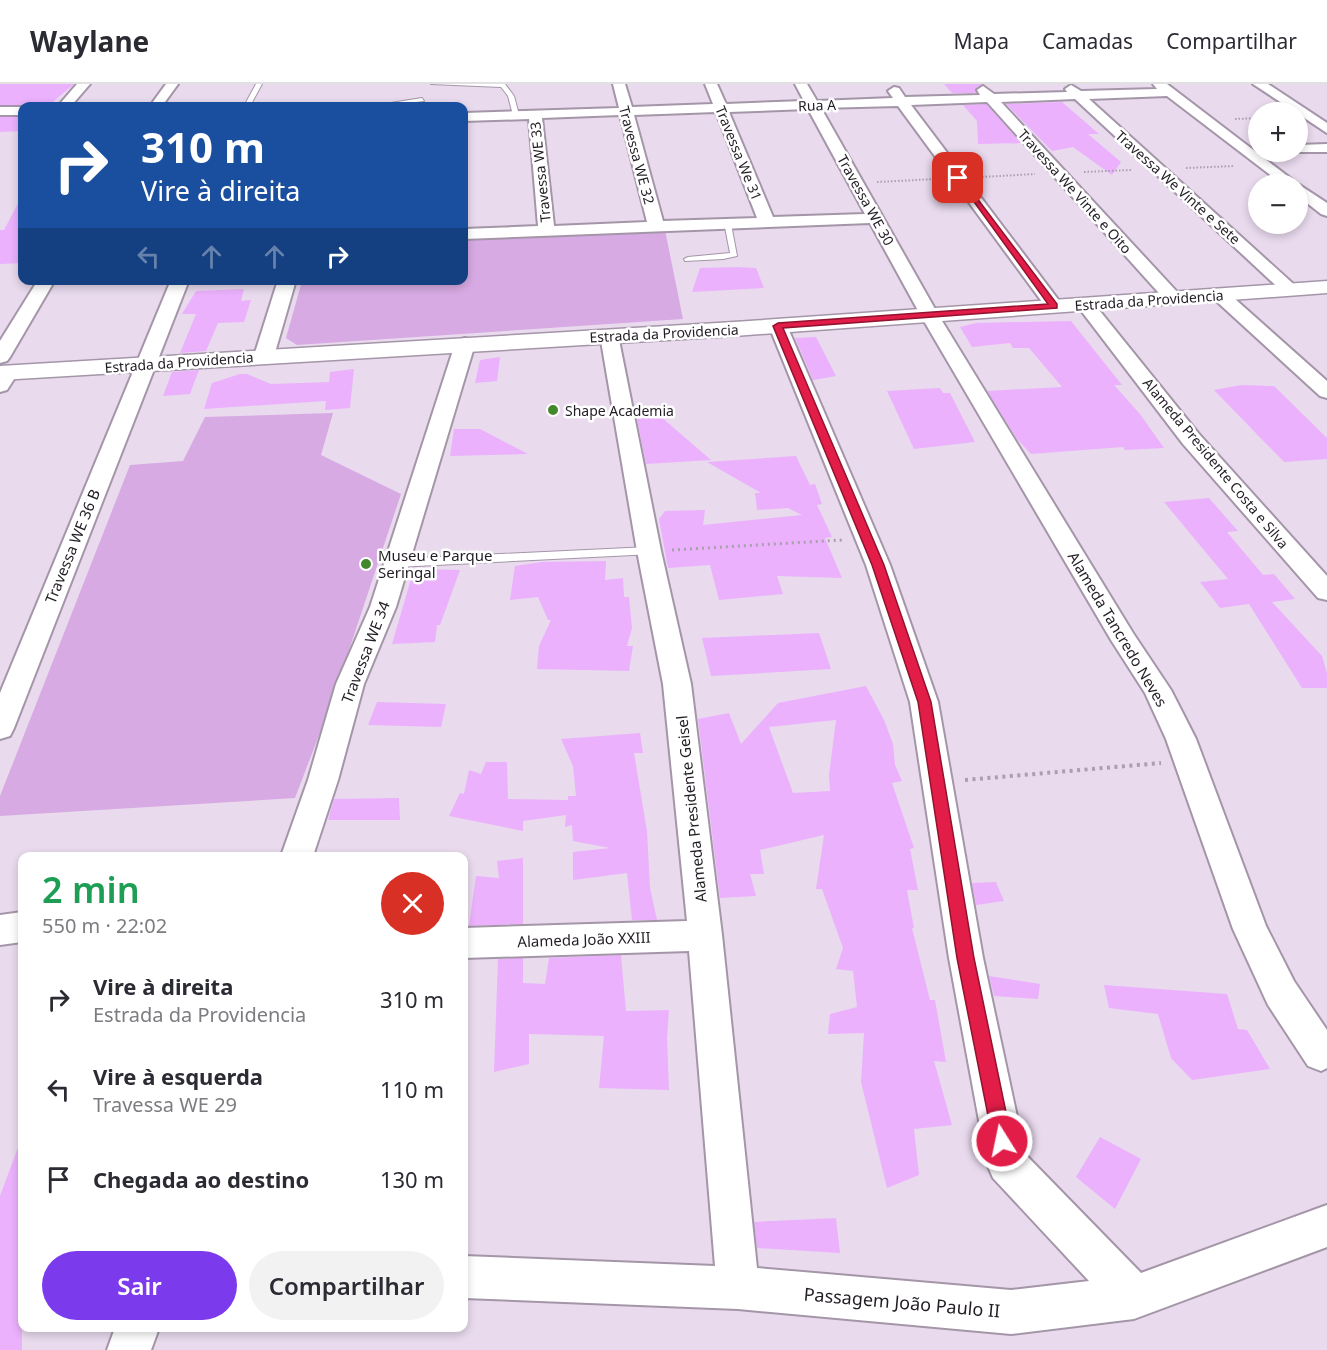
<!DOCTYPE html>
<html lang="pt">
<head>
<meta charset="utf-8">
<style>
	body { margin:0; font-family:"Noto Sans",sans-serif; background:#f2f2f3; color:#2b2b33; height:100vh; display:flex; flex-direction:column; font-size:22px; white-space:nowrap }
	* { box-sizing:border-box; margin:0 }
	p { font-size:20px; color:#7c7c81 }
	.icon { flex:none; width:33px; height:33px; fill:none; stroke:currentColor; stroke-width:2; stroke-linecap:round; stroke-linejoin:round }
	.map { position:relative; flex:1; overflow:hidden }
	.panel { position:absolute; left:18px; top:768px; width:450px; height:480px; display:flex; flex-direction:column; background:#fff; border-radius:12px; box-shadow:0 3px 9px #0003 }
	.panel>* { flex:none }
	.hud { position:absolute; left:18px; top:18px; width:450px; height:183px; border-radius:12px; box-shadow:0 3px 9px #0003; background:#1a4fa0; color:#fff; overflow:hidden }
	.controls { position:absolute; left:1248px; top:18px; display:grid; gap:12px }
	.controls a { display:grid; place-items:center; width:60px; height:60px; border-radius:50%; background:#fff; box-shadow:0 3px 9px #0003; font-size:30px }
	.pin { position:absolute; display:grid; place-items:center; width:51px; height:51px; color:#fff; margin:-26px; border-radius:12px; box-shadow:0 3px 9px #0006 }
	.me { position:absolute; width:66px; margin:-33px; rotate:350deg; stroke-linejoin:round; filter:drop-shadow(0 0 4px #0008) }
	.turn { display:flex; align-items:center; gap:21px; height:126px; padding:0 24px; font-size:27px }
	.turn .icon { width:78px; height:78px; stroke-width:2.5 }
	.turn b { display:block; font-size:42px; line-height:51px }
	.lanes { display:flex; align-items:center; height:57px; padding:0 24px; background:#0003; justify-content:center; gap:30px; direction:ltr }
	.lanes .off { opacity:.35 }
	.round { display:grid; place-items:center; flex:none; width:63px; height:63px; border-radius:32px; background:#f2f2f3 }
	.summary { display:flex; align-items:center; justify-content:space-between; height:102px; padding:0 24px }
	h1 { font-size:36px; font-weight:600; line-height:45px; color:#1e9e55 }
	.action { display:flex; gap:12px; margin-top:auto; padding:12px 24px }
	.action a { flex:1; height:69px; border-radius:36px; background:#7c3aed; color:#fff; font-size:24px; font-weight:600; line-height:69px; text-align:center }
	.action a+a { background:#f2f2f3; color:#2b2b33 }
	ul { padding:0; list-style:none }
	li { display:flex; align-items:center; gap:18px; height:90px; padding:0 24px }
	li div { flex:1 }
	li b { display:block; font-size:22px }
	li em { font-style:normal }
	header { display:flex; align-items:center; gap:36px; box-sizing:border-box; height:84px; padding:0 30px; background:#fff; border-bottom:2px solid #e1e1e2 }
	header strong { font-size:28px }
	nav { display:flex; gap:33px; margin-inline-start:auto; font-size:21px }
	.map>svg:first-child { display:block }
	.green { fill:#d7aae3 }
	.building { fill:#ebb1fc; fill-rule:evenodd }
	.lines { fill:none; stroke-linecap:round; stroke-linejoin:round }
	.lane-casing { stroke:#a496a8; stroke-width:2 }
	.street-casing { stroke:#a496a8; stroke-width:4 }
	.secondary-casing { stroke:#a496a8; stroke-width:3 }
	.path-far2 { stroke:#ab9faf; stroke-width:2; stroke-dasharray:1.5 2; stroke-linecap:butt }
	.path-far1 { stroke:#ab9faf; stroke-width:3; stroke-dasharray:2 4; stroke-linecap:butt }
	.path { stroke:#ab9faf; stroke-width:4; stroke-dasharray:3 4.5; stroke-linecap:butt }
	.lane { fill:#fff; fill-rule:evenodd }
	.street { fill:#fff; fill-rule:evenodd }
	.secondary { fill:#fff; fill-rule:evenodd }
	.route { fill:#e11d48; stroke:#92132f; stroke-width:1.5 }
	.poi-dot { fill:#44882d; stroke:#fff; stroke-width:2 }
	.labels { text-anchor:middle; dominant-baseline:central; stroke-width:5; stroke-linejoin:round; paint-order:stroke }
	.far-street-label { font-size:14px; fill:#221d24; stroke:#fff }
	.far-poi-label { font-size:14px; fill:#221d24; stroke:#fff; text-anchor:start }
	.street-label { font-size:15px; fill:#221d24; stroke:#fff }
	.poi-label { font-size:15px; fill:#221d24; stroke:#fff; text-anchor:start }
	.near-street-label { font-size:18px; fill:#221d24; stroke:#fff }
</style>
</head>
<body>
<header>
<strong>Waylane</strong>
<nav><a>Mapa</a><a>Camadas</a><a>Compartilhar</a></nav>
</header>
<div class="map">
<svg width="1327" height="1266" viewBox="0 0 1327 1266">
	<rect width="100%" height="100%" fill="#e9daee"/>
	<path class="green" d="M665,146L683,235L297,261L286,254L302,197L464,196V153Z
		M333,329L321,371L401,410L332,617L295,714L0,732V712L130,381L183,377L205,333Z"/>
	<path class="building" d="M0,0H74L48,22L0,21Z
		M944,0H982L976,4V9H952Z
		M1062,18L1099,50H1088L1121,78L1112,91L1073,63L1052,67L1006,20Z
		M986,20L1021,59L978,60L977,37L963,21Z
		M0,33H22V47L0,48Z
		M22,112V179L0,180V146H4Z
		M738,183L756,184L764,204L692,208L700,184Z
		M244,205L241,217L251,216L244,238L218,239L206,267L180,269L196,230H182L196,207Z
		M1071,237L1122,301H1114L1140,330L1164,364L1125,366L1123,363L1031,370L1017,355L987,307L1062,303L1029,264H1013L1010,259L972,263L960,243L976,239Z
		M816,253L836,292L813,296L795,254Z
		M500,273L497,297L475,299L480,276Z
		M354,285L350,324L325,326L326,317L204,325L212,299L240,290H247L271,300L329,298L330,288Z
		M199,286L190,310L163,312L172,288Z
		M1241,301L1274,302L1327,354V375L1284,378L1214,306Z
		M940,304L943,309H950L975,358L914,365L887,307Z
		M660,332L711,376L646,380L637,335Z
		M454,345H480L528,370L450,372Z
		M796,372L810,401L815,400L822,420L817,421L832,453L825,454L842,494L777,492L783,510L719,516L710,481L668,484L659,435L665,427L705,426L703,441L802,431L788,424L757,426L755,409H761L707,378Z
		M1209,414L1238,447L1227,448L1263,491L1274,490L1295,515L1272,518L1322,572L1327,589V604H1302L1249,520L1220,524L1200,498L1228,495L1164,418Z
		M606,477L605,496L623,494L624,513H629L632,544L627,562H633L629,587L537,585L539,562L551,536H548L538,513L510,516L515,482L542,478Z
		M414,485L460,486L440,541H437L435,558L392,560Z
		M819,549L831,585L711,592L702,554Z
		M866,602L884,636L893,660L895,681L902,697L892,699L914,764L910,765L918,806H907L914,844H912L930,916H935L946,978L934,977L952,1041L914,1045L919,1091L887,1104L861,998L864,949L828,950L830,930L857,923L853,887L836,885L843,864L822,805H816L824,751L760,766L764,790H750L756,812L720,814L698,635L729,629L741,660L778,619ZM836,636L829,691L830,707L793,709L769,643Z
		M377,618L446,620L441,643L368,641Z
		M640,649L643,669H634L647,747L650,804L657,836H632L627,789L573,796V768L610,764L573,757L572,741L565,743L566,731L523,737V747L449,732L460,709L464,710L469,686L481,690L486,678H507L508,715L568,716V712H576L573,682L561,655Z
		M399,714L400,736H328L334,715Z
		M523,774V840L469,842L476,792L499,794L497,777Z
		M996,798L1004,817L976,821L972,799Z
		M621,871L626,927L669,926L667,954L669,1006L599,1004L604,952L529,950V980L494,988L498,875L523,874V899L545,900L549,874Z
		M989,892L1040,900L1038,915L994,912Z
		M1104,901L1227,910L1238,945L1247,946L1270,985L1192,996L1171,974L1158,930L1109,924Z
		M1100,1053L1141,1075L1115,1125L1076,1093Z
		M20,1058H22V1266H0V1112Z
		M836,1134L840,1169L757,1164L754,1138Z"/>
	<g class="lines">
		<g class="lane-casing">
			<path id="lane" d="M256,0H262L250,22H244Z
				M431,0H505L514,12L519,31L516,33L513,31L508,12L501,3Z
				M422,14L424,17L386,22H372Z
				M724,138L731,140L737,172L723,175L685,177L684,175L688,173L730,169Z
				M649,463L653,464L655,467L653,470L397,483L391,479L397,475Z"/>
		</g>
		<g class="street-casing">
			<path id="street" d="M77,0H90L71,22H58Z
				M166,0H178L162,22H150Z
				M613,0H625L632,23L713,20L705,0H717L726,20L804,17L795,0H807L817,17L893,14L888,7L894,3L899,4L905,13L980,11L977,6L983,2L994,10L1067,8L1065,5L1071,1L1081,7L1157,5L1153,0H1167L1298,100L1327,119V132L1321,130L1298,112V100H1282L1167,12L1089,15L1300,206L1297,210H1285L1075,15L1001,18L1179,210L1182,214L1179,218H1167L987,18L911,21L1063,222L1060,226H1048L898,22L821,24L939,232L1133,549L1171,606L1196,655L1266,842L1294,897L1327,946V984L1321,987L1308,982L1268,921L1233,845L1166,655L1145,609L1111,556L921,232L870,139L464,155V145L538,142L529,35L464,37V29L619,24ZM808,25L865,130L773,133L729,28ZM716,28L757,134L663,137L634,31ZM620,31L647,138L554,142L542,34Z
				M1253,0H1268L1327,39V49Z
				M0,23H22V31H0Z
				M1327,60V68H1293H1298V61Z
				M38,196H55L10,273L7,277L0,279V257Z
				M171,196H189L14,644L10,652L0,655V609Z
				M278,196H296L274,272L271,276H257L254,272Z
				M1220,206L1226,207L1327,297V314L1320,312L1214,215L1211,211L1214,207Z
				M1085,215L1091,216L1199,350L1327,492V516L1318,514L1183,360L1076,220L1079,216Z
				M778,236L785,238L787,242L890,481L938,618L983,874L1025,1070L1141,1189L1327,1121V1163L1134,1235L1011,1250L738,1225L464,1214V1172L715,1182L689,867L464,874V844L687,837L663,600L637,467L600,251L602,247H616L618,251L661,467L691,600L722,851L757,1184L1011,1206L1089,1197L993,1094L987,1080L949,874L910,618L866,481L769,242L771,238Z
				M465,254L472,256L475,260L396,523L364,600L338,696L313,772H281L308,696L336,600L370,523L455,260L458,256Z
				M8,283L15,285L18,289L7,306L0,308V286Z
				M22,828V858L0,861V831Z
				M115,1244H159L151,1266H107Z"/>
		</g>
		<g class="secondary-casing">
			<path id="secondary" d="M1327,197V209L734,252L0,296V282L734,238Z"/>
		</g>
		<path class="path-far2" d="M1235,35L1258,34
			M1186,84L1235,82
			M1084,88L1131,86
			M982,93L1035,90
			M877,98L936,95"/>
		<path class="path-far1" d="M672,466L842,456"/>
		<path class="path" d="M965,696L1161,679"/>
		<use href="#lane" class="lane"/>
		<use href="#street" class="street"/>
		<use href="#secondary" class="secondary"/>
	</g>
	<path class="route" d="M956,93H961L1057,220V224L783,244L884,481L931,618L974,874L1012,1057L1009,1064L1002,1066L996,1064L993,1057L957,874L918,618L872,481L773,242L778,239L1048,220Z"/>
	<g class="poi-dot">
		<circle cx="553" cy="326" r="6"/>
		<circle cx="366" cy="480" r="6"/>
	</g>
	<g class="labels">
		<g class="far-street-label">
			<text transform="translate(817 21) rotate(-2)">Rua A</text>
			<text transform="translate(739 69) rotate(68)">Travessa We 31</text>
			<text transform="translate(637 71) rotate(75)">Travessa WE 32</text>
			<text transform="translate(540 88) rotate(-96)">Travessa WE 33</text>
			<text transform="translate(1178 103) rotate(42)">Travessa We Vinte e Sete</text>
			<text transform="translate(1075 107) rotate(48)">Travessa We Vinte e Oito</text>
			<text transform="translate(866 116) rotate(61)">Travessa WE 30</text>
			<text transform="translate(1149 216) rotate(-4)">Estrada da Providencia</text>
			<text transform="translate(664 249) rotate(-3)">Estrada da Providencia</text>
			<text transform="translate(179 278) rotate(-4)">Estrada da Providencia</text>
			<text transform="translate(1216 379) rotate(50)">Alameda Presidente Costa e Silva</text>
		</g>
		<g class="far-poi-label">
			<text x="565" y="326">Shape Academia</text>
		</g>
		<g class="street-label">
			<text transform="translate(72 462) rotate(-68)">Travessa WE 36 B</text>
			<text transform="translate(1118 545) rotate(59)">Alameda Tancredo Neves</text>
			<text transform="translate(365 568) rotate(-69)">Travessa WE 34</text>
			<text transform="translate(691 725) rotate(-96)">Alameda Presidente Geisel</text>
			<text transform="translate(584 855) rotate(-2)">Alameda João XXIII</text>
		</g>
		<g class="poi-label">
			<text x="378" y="471">Museu e Parque<tspan x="378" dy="17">Seringal</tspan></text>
		</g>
		<g class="near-street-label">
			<text transform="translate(902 1218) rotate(5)">Passagem João Paulo II</text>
		</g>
	</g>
</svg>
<div class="controls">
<a>+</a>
<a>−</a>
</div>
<div class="pin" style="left:958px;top:94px;background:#d93025"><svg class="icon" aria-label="arrive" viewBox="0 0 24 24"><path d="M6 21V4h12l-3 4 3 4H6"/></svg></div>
<svg class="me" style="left:1002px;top:1057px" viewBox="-20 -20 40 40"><circle r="17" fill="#e11d48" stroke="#fff" stroke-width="3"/><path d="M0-11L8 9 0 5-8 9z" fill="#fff"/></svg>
<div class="hud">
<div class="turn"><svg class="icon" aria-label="right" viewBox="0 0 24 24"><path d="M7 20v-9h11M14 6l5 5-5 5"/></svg><div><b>310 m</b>Vire à direita</div></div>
<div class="lanes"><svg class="icon off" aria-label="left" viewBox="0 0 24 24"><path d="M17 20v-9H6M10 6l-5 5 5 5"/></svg><svg class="icon off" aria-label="ahead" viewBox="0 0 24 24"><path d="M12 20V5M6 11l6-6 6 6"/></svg><svg class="icon off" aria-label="ahead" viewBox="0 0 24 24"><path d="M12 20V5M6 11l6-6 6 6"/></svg><svg class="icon" aria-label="right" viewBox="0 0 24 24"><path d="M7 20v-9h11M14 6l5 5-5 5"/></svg></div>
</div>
<section class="panel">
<div class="summary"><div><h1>2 min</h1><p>550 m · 22:02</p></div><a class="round" style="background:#d93025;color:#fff"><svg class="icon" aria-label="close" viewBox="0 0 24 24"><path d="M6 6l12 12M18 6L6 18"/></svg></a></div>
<ul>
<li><svg class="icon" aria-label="right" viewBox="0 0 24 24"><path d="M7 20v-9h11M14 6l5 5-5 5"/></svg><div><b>Vire à direita</b><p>Estrada da Providencia</p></div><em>310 m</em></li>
<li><svg class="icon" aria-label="left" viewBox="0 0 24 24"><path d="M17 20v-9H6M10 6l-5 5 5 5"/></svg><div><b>Vire à esquerda</b><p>Travessa WE 29</p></div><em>110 m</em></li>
<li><svg class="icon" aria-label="arrive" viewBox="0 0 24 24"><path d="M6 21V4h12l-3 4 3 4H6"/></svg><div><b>Chegada ao destino</b></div><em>130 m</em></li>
</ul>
<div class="action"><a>Sair</a><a>Compartilhar</a></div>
</section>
</div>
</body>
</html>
